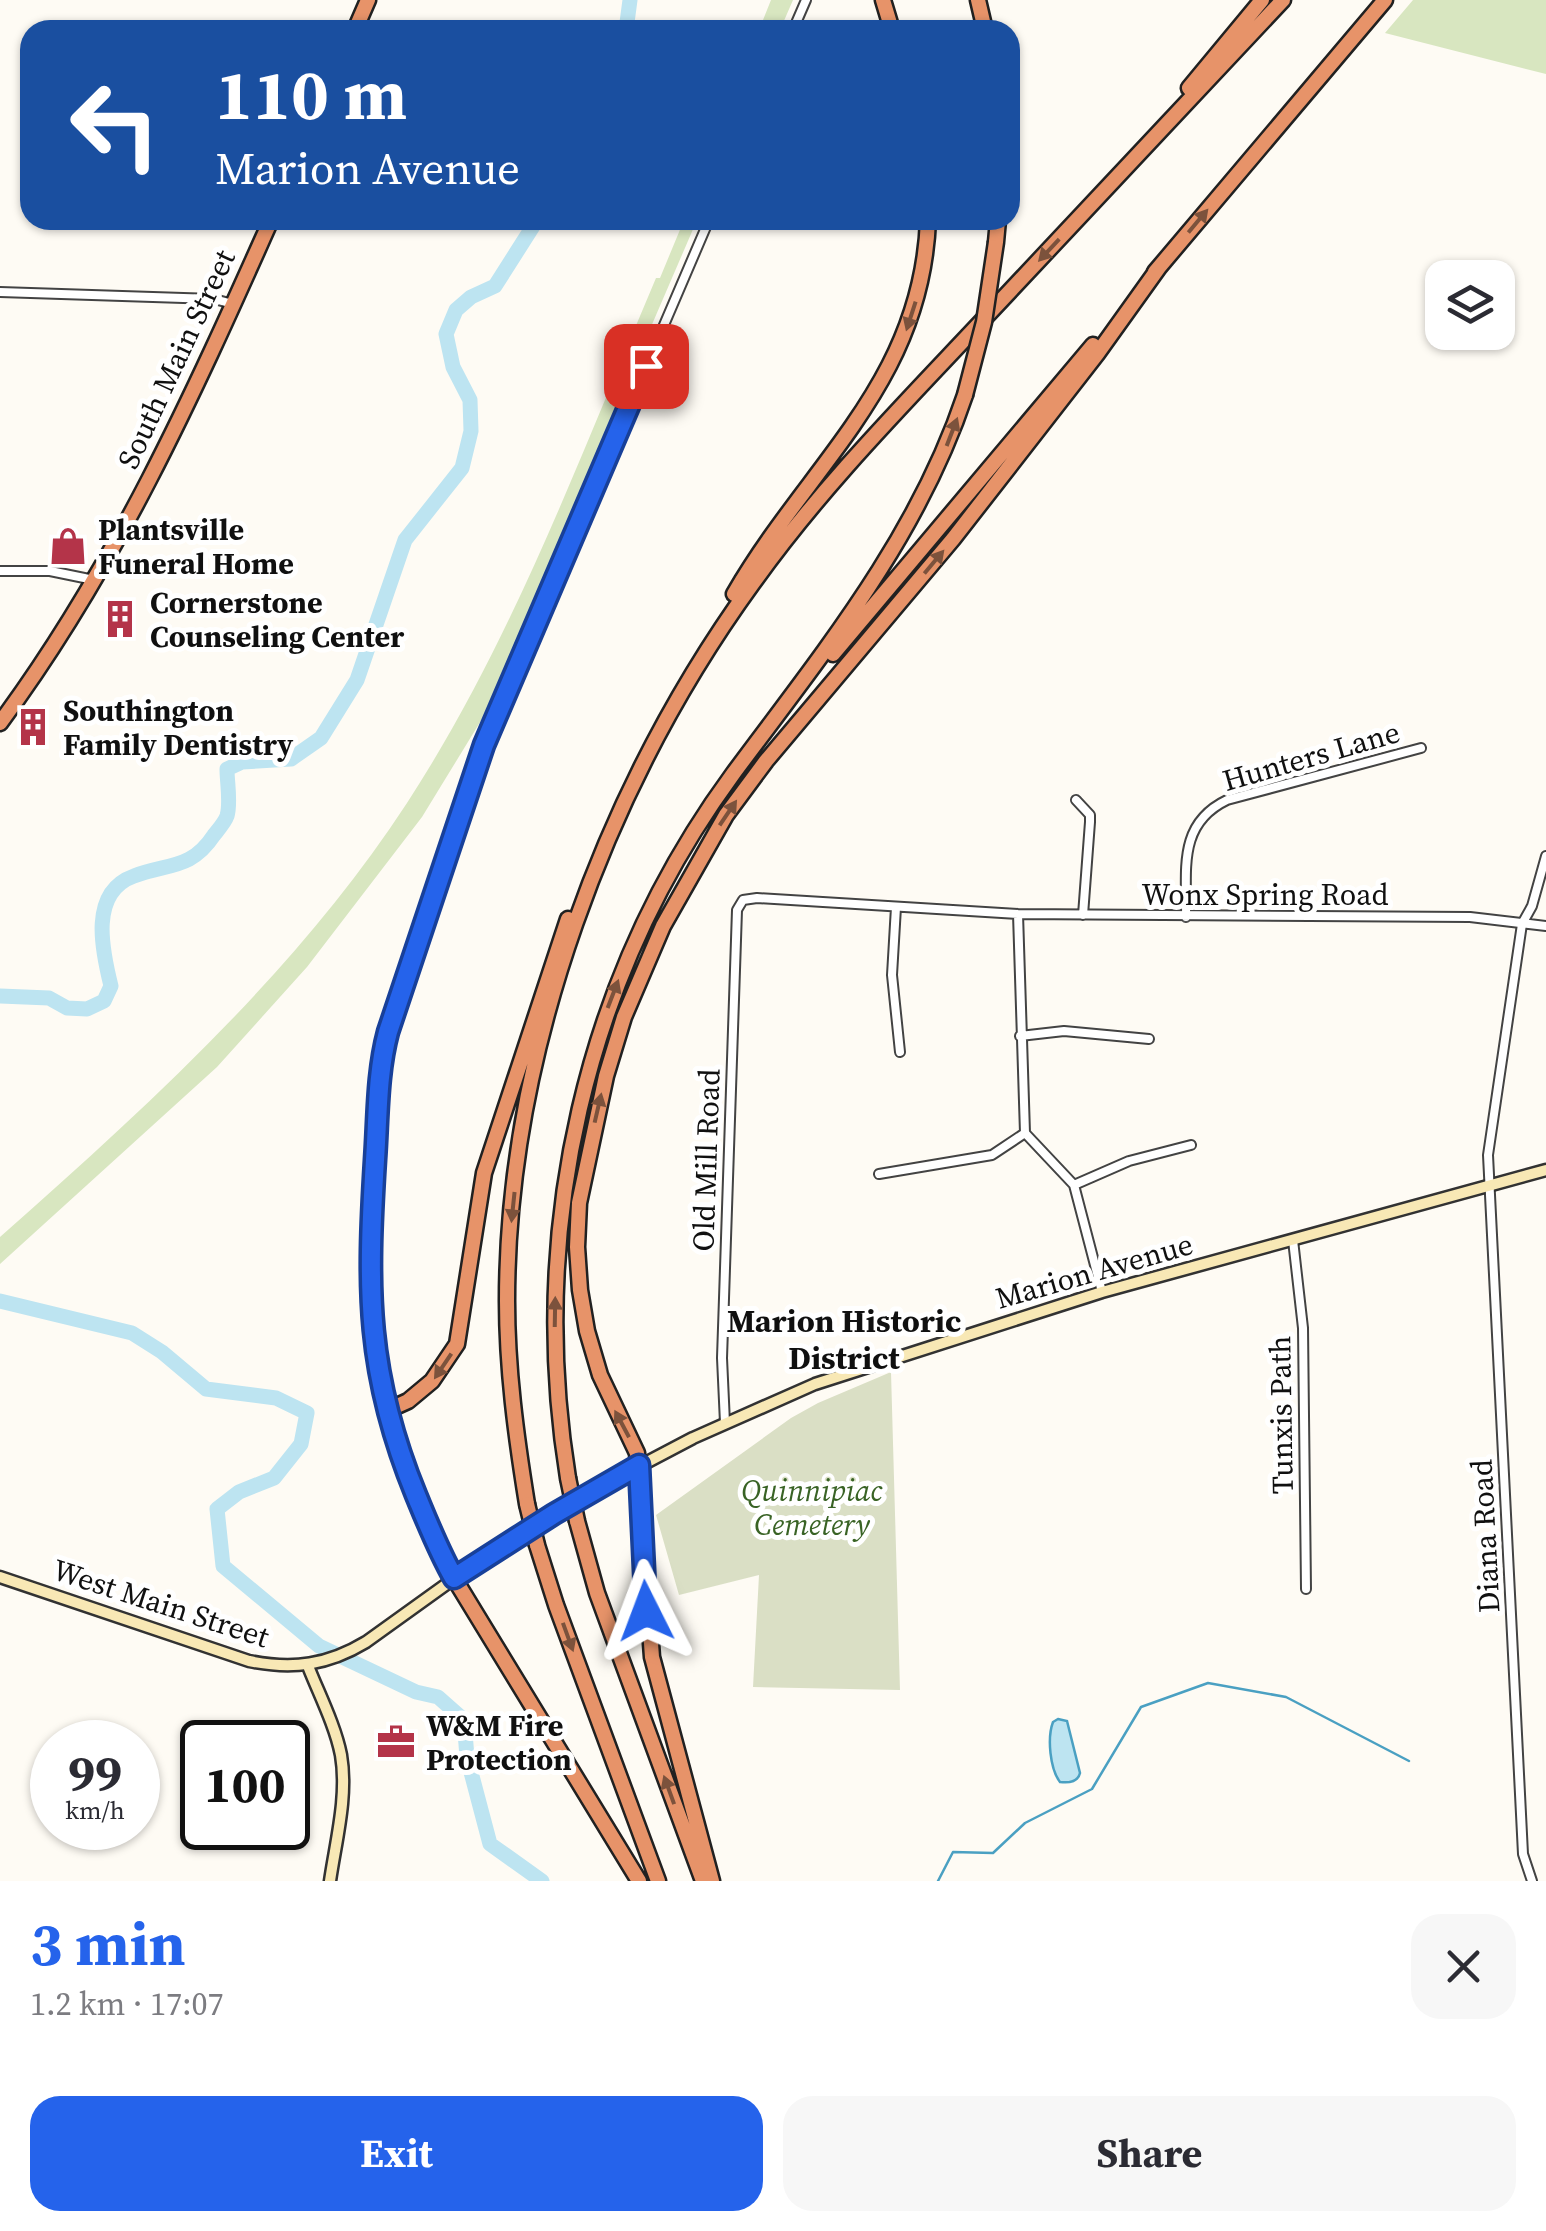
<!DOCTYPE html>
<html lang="en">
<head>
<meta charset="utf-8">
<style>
	body { margin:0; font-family:"Source Serif 4",serif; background:#f7f7f7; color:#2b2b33; height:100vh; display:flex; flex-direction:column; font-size:38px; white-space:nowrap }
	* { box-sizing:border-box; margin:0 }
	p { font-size:32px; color:#7c7c81 }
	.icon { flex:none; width:55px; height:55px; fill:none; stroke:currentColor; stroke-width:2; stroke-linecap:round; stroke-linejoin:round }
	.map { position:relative; height:1881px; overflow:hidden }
	.panel { display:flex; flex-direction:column; background:#fff; flex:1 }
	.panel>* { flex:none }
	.top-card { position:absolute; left:20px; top:20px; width:1000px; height:210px; border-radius:30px; box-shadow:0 2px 8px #0004; background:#1a4fa0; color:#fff; overflow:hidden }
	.buttons { position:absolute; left:1425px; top:260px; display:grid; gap:20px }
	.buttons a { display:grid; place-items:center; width:90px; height:90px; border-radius:20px; background:#fff; box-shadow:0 2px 8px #0004; font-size:50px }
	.speed { position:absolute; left:30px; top:1720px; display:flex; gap:20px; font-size:50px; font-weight:700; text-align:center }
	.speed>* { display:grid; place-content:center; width:130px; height:130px; border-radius:50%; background:#fff; box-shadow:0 2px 8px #0004; line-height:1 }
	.speed small { font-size:25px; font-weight:400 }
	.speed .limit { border:5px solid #111; border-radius:15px; background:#fff; color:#111 }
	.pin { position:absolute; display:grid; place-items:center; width:85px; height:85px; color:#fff; margin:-42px; border-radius:20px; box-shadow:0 5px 15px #0006 }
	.me { position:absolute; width:110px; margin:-55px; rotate:357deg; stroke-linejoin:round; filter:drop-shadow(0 0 8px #0008) }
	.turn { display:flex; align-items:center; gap:35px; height:210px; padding:0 30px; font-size:45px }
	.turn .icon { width:130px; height:130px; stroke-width:2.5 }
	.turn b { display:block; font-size:70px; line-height:85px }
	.round { display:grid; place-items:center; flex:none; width:105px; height:105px; border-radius:30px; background:#f7f7f7 }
	.overview { display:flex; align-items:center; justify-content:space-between; height:170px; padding:0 30px }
	h1 { font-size:60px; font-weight:700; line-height:75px; color:#2563eb }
	.button { display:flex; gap:20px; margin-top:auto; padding:20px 30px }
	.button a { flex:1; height:115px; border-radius:30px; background:#2563eb; color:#fff; font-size:40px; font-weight:700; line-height:115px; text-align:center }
	.button a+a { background:#f7f7f7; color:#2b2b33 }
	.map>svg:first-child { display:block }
	.green { fill:#d8e6c0 }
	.cemetery { fill:#dadfc5 }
	.water { fill:#bde4f1; stroke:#4aa0c2; stroke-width:2.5 }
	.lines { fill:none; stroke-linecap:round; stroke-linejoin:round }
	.stream { stroke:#4aa0c2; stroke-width:2.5 }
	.river { stroke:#bde4f1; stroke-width:15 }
	.street-casing { stroke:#434343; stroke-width:12 }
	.secondary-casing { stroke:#323232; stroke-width:15 }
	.highway-casing { stroke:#212121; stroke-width:19 }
	.street { stroke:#fff; stroke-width:8 }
	.secondary { stroke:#f8e8b5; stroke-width:10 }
	.highway { stroke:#e79369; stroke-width:14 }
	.highway-bridge-casing { stroke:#212121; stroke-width:19; stroke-linecap:butt }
	.highway-bridge { stroke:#e79369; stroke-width:14 }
	.oneway { fill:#7c523c }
	.route-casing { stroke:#184099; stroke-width:25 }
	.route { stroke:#2563eb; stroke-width:18 }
	.labels { text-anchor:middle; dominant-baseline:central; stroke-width:10; stroke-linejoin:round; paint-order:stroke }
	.street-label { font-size:30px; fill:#101010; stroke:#fff }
	.poi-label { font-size:30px; font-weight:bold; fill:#101010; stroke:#fff; text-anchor:start }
	.park-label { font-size:30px; font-style:italic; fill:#396325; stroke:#fff }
	.neighbourhood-label { font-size:32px; font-weight:bold; fill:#101010; stroke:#fff }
</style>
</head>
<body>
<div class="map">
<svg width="1546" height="1881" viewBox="0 0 1546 1881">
	<rect width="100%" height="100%" fill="#fefbf4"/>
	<path class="green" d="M771,0H793L780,30H759Z
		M1413,0H1546V74L1385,33Z
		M684,220H697L482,719L422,817L307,967L217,1067L0,1264V1237C149,1105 297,971 407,803C513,640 580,456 656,278H660Z"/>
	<path class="cemetery" d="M891,1372L900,1690L753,1687L759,1575L679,1595L656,1515L791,1418L818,1403Z"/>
	<path class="water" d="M1058,1719L1067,1721L1080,1773C1078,1782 1068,1783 1060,1782C1050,1769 1047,1738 1053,1722Z"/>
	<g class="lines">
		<path class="stream" d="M938,1881L953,1852L993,1853L1025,1823L1092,1789L1141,1707L1208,1683L1286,1697L1409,1761"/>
		<path class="river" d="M626,30L630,0
			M0,996L49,998L67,1008L87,1009L104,1001L111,986C102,950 89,892 134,876C168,863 191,870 214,835C218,830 225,822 227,816C231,803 227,783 227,769L242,762L291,759L321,738L357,680L405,540L462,468L471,431L470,400L453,367L446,334L456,310L471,297L495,286L537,220
			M0,1301L132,1333L162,1352L206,1389L276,1398L307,1413L301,1444L274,1478L239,1492L217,1509L223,1566L319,1646L416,1692L438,1697L464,1720L467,1757L490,1844L542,1881"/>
		<g class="street-casing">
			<path id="street" d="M793,30L806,0
				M0,292L214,299L233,304
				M0,571H50L94,580
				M1076,800L1090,815V822L1083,915
				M896,907L892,975L900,1052
				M1018,914L1025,1133L1074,1185L1102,1292
				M1186,917C1187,870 1177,824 1227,800L1421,748
				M1020,1036L1064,1031L1149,1039
				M879,1174L992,1155L1025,1133
				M1074,1185L1129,1161L1191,1145
				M1293,1240L1303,1328L1306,1589
				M386,1411C365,1323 370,1236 376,1147C379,1109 378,1069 388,1031L484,745L709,220
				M725,1423L722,1358L737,910L743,900L757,898L1018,914L1470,917L1546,926
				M1532,1881L1523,1854L1488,1155L1522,924L1532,906L1546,856"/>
		</g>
		<g class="secondary-casing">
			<path id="secondary" d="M386,1411L438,1548L454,1578
				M0,1577L249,1661C293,1670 328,1665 366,1642L487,1555L596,1489L693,1438L815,1384L1102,1292L1546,1170
				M308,1666C319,1694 335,1725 341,1755C348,1796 336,1840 330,1881"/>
		</g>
		<g class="highway-casing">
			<path id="highway" d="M883,0L892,30
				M978,0L985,30
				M355,30L368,0
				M1189,88L1262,0
				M996,242L998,220
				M1155,272L1385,0
				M734,594C809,464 922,383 928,220
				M833,654L1093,345
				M0,723C115,568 193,395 271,220
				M386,1411L408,1401L432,1381L457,1344L484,1173L568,919
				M568,1478C528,1231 584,977 733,774C822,654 917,539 965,395
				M527,1504C516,1436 507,1369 507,1301C507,1051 607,784 753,583C820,489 901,407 980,323C1081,215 1182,108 1283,0
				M577,1521L597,1593L703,1881
				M537,1545L556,1605L658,1881
				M454,1578L639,1881
				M712,1881L652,1657L637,1453L600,1375L587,1331L580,1290L577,1247L579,1203L606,1076L624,1017L663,926L726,815L766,761L953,539L1097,354L1160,266"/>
		</g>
		<use href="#street" class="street"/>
		<use href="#secondary" class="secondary"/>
		<use href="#highway" class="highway"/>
		<g class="highway-bridge-casing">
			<path id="highway-bridge" d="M965,395L984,322L996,242
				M568,1478L577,1521
				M527,1504L537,1545"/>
		</g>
		<use href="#highway-bridge" class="highway-bridge"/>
	</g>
	<defs><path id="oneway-solid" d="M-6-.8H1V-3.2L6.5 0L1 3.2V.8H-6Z" transform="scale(2.5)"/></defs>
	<g class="oneway">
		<use href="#oneway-solid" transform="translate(1198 221) rotate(-50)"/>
		<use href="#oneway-solid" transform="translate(1049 250) rotate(133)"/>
		<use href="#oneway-solid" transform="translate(911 316) rotate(108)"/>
		<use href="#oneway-solid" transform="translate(952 432) rotate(-69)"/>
		<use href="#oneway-solid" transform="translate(934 562) rotate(-50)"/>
		<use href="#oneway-solid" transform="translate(728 813) rotate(-56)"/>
		<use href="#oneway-solid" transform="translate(613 994) rotate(-69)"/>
		<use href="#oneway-solid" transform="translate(598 1108) rotate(-77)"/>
		<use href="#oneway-solid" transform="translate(513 1207) rotate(96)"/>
		<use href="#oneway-solid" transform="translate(555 1312) rotate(-89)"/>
		<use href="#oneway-solid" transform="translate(443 1366) rotate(124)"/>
		<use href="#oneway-solid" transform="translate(622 1424) rotate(-118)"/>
		<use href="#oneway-solid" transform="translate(568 1637) rotate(70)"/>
		<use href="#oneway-solid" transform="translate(669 1790) rotate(-110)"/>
	</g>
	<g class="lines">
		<g class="route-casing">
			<path id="route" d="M646,366L484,745L388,1032C377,1073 378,1117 375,1160C367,1289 366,1373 416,1495C428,1524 439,1552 454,1578L554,1514L639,1465L646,1611"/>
		</g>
		<use href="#route" class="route"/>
	</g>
	<defs>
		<g id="shop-bare" transform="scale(3)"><path d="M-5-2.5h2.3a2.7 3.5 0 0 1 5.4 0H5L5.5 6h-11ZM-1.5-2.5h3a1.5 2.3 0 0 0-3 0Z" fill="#b43449" stroke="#fff" stroke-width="2.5" paint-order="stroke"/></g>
		<g id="building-bare" transform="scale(3)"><path d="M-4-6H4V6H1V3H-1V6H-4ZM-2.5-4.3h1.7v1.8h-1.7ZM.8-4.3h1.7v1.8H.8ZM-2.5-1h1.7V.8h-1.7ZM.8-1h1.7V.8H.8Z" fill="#b43449" stroke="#fff" stroke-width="2.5" paint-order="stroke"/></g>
		<g id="office-bare" transform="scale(3)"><path d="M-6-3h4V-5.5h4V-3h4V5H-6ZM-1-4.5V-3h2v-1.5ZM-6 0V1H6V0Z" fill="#b43449" stroke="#fff" stroke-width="2.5" paint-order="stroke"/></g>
	</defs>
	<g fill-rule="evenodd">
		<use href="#shop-bare" x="68" y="546"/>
		<use href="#building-bare" x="120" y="619"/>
		<use href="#building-bare" x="33" y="727"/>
		<use href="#office-bare" x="396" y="1742"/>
	</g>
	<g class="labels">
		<g class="street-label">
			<text transform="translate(176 359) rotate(-65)">South Main Street</text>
			<text transform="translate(1311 756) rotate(-16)">Hunters Lane</text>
			<text x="1265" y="894">Wonx Spring Road</text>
			<text transform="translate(706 1160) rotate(-88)">Old Mill Road</text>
			<text transform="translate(1094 1271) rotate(-16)">Marion Avenue</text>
			<text transform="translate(1281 1415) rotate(-91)">Tunxis Path</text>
			<text transform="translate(1485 1536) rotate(-93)">Diana Road</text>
			<text transform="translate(161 1603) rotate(18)">West Main Street</text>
		</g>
		<g class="poi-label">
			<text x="98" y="529">Plantsville<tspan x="98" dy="34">Funeral Home</tspan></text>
			<text x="150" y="602">Cornerstone<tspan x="150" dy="34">Counseling Center</tspan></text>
			<text x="63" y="710">Southington<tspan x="63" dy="34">Family Dentistry</tspan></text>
			<text x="426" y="1725">W&amp;M Fire<tspan x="426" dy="34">Protection</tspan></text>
		</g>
		<g class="park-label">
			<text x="812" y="1490">Quinnipiac<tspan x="812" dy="34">Cemetery</tspan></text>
		</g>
		<g class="neighbourhood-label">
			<text x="844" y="1321">Marion Historic<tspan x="844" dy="37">District</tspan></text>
		</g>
	</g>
</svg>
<div class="buttons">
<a><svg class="icon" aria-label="layers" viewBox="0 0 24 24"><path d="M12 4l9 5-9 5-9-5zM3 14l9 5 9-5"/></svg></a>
</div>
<div class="speed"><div>99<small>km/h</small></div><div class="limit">100</div></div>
<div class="pin" style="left:646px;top:366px;background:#d93025"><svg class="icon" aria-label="arrive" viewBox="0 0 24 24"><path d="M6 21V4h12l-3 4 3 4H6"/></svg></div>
<svg class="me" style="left:646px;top:1611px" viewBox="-20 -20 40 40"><path d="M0-17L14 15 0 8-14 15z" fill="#2563eb" stroke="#fff" stroke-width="4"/></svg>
<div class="top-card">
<div class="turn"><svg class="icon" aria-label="left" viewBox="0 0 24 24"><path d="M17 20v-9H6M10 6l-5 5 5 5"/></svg><div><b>110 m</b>Marion Avenue</div></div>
</div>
</div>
<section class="panel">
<div class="overview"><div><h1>3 min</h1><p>1.2 km · 17:07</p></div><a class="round"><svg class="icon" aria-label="close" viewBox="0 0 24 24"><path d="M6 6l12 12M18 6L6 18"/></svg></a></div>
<div class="button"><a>Exit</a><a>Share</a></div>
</section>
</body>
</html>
